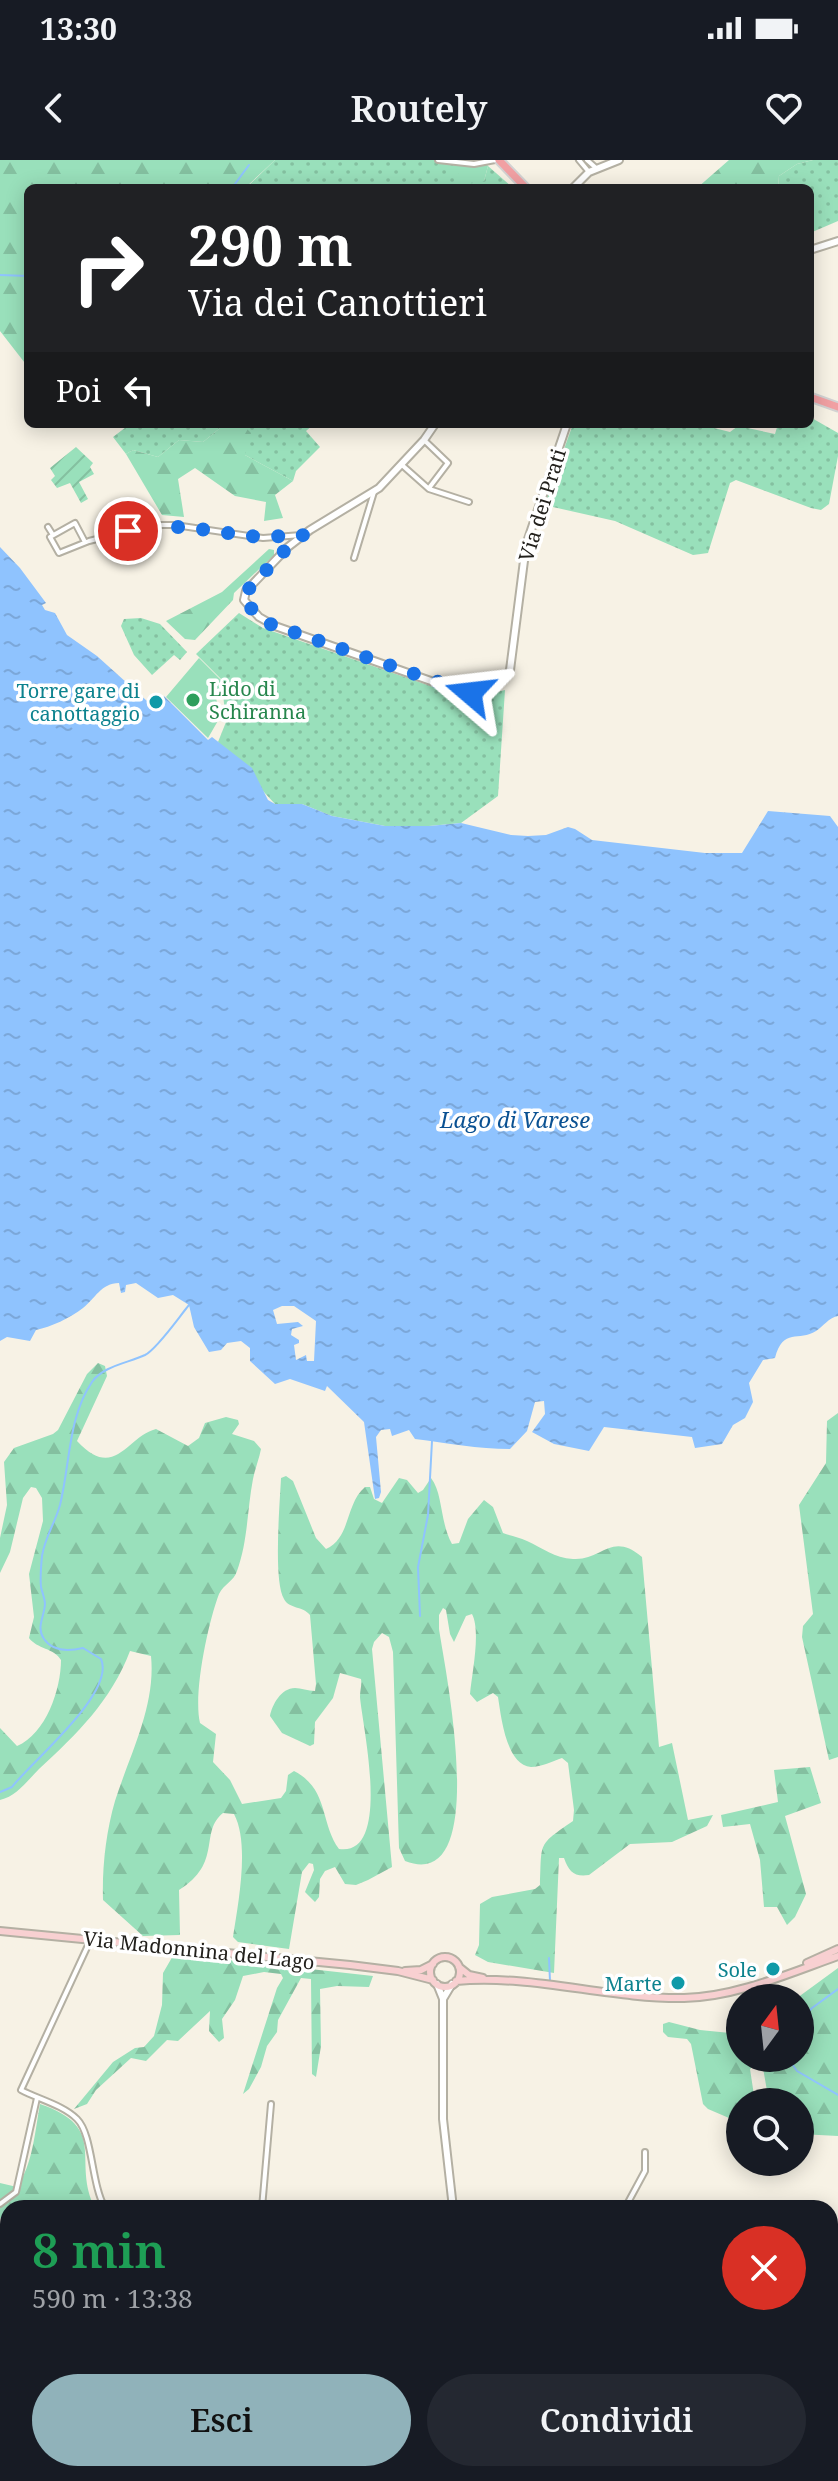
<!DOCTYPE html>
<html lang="it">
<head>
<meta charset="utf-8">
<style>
	body { margin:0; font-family:"Noto Serif",serif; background:#242831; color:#f1f3f6; height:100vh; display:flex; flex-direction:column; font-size:30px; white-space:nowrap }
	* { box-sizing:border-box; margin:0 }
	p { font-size:26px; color:#9ea1a6 }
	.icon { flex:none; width:44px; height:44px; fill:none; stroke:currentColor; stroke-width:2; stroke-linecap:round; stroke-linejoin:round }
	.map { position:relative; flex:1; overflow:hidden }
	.panel { position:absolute; left:0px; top:2040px; width:838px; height:282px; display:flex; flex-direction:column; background:#171b24; border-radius:24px 24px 0 0; box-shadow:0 4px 20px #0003 }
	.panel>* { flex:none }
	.banner { position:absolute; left:24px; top:24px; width:790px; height:244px; border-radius:12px; box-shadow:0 4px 20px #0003; background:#202124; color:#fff; overflow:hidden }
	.needle { width:52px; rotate:15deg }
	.fabs { position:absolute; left:726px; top:1824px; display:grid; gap:16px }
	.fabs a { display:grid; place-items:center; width:88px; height:88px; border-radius:50%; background:#171b24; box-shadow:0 4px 20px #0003; font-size:40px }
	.pin { position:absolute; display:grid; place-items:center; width:68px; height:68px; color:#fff; margin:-34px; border:4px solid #fff; border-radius:50%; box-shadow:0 2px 8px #0007 }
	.me { position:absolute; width:88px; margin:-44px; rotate:287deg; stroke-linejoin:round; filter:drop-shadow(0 0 6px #0008) }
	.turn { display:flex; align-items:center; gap:28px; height:168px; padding:0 32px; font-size:36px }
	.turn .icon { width:104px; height:104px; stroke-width:2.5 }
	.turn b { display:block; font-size:56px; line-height:68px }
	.then { display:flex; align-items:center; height:76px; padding:0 32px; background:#0003; gap:16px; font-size:30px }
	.round { display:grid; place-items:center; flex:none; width:84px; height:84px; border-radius:42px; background:#242831 }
	.head { display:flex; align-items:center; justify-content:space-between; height:136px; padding:0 32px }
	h1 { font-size:48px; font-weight:600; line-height:60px; color:#1e9e55 }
	.primary-button { display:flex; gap:16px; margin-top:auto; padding:16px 32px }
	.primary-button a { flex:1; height:92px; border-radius:48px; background:#90b2ba; color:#111; font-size:32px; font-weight:600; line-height:92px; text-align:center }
	.primary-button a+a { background:#242831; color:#f1f3f6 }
	.status { display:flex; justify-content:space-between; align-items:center; height:56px; padding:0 40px; background:#171b24; direction:ltr }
	.status svg { height:22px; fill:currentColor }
	header { display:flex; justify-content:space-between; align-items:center; height:104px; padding:0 32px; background:#171b24; font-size:36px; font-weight:600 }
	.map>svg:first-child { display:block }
	.grass { fill:url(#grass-dots) }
	.forest { fill:url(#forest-firs) }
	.garden { fill:url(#garden-furrows) }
	.pitch { fill:#99e0bb }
	.water { fill:url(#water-ripples); fill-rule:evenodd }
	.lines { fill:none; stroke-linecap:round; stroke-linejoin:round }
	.stream { stroke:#8fc3fe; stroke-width:2 }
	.minor-casing { stroke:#b4b0a3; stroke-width:8 }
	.tertiary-casing { stroke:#b4b0a3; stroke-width:10 }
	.secondary-casing { stroke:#b4b0a3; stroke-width:10 }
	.primary-casing { stroke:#d3d2d2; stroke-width:11 }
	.minor { stroke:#fff; stroke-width:4 }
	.tertiary { stroke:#fff; stroke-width:6 }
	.secondary { stroke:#f8d0d1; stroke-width:6 }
	.primary { stroke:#f1a0a3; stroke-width:7 }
	.route { stroke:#1a73e8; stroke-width:14; stroke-dasharray:0 25.2 }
	.leisure-dot { fill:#2e9e5b; stroke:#fff; stroke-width:3 }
	.culture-dot { fill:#0f9aa8; stroke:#fff; stroke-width:3 }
	.labels { text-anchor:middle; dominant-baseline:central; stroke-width:7; stroke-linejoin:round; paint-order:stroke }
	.street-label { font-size:20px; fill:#22201c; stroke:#fff }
	.leisure-label { font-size:20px; fill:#27864d; stroke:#fff; text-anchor:start }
	.culture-label { font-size:20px; fill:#0d838f; stroke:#fff; text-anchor:end }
	.water-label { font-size:22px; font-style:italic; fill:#0a5192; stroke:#fff }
</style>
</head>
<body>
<div class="status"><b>13:30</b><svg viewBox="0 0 49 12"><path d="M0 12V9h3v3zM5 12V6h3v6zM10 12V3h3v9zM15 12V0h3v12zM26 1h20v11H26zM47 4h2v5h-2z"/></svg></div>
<header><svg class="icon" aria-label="back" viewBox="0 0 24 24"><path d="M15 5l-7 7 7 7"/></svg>Routely<svg class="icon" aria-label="heart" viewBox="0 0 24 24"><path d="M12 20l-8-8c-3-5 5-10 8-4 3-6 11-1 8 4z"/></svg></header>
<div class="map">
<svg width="838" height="2321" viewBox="0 0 838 2321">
	<defs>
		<pattern id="grass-dots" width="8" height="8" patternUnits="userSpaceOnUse" patternTransform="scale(2)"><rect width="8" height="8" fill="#99e0bb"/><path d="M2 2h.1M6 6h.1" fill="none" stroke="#84c0a0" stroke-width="1.8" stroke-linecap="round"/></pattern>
		<pattern id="forest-firs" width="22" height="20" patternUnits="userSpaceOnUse" patternTransform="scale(2)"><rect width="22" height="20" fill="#99e0bb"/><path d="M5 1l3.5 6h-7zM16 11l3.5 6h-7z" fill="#84c0a0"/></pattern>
		<pattern id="garden-furrows" width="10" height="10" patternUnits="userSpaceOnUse" patternTransform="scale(2)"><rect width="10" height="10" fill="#99e0bb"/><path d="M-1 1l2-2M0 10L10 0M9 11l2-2" fill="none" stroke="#84c0a0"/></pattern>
		<pattern id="water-ripples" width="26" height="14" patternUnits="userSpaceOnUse" patternTransform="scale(2)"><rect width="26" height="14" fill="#8fc3fe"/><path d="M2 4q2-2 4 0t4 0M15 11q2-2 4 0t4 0" fill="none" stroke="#7ba7d9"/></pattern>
	</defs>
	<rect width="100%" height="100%" fill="#f7f2e5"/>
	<path class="grass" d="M275,0H449L457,2L484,21L488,6L513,28H246Z
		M813,0H838V61L810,73V28H778L779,16L797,4Z
		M810,257L838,273V296L829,344L821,350L811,348L736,320L730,323L708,393L693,395L615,361L544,345L573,264H706L710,267L730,272L738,266L775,274L778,264H810Z
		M130,264H225L203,282L179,280L158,297L133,290L126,294L113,277Z
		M242,264H314L306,271L320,287L296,311L293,321L245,295Z
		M239,453L263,468L468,539L505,530L498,636L461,663L429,666H385L332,656L302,644H275L218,582L226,562L223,534L230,528L196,494Z
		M141,458L160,464L187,492L180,500L174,495L152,515L134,495L121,466L124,459Z"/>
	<path class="forest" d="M0,0H275L245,28H28V207L0,171Z
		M449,0H484L488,6L484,21L468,24L458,13L457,2Z
		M729,0H813L797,4L779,16L778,28H697Z
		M225,264H242L251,273L245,295L293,321L275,335L283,358L264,361L266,342L235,336L195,308L178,319L184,357L162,355L126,294L133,290L158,297L179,280L203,282Z
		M269,389L274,390V395L234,433L233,440L195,480L185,479L166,461L222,432Z
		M98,1203L105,1206L107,1216L77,1281C115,1322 127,1276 156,1269L188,1286L199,1278L205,1263L226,1257L238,1260L239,1264L232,1274L254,1281L261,1289C259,1299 255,1309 253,1319C247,1350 248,1381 237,1411C234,1421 224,1424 219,1434C208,1463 193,1534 200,1563L216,1574L213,1602L230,1620L242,1644L281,1638L286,1631L288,1615L294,1611C329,1629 320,1663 339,1689C393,1697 362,1564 360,1537C360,1530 362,1525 361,1519L340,1513L333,1538L315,1562L314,1584L310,1586L282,1573L270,1556C272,1545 281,1528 295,1528C301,1528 308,1531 315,1531L316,1524L310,1455C303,1446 289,1449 284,1439C273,1421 280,1342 281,1318L286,1316L293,1321L316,1378L326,1389C351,1378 345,1344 365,1327H370L374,1339L382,1343L399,1318L407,1320L418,1333L423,1330L431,1318C443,1333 440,1363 452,1384L459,1383L468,1359L484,1340L493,1347L503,1373C511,1376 519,1377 527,1381C543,1388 554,1398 573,1399C602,1401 611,1371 642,1397L659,1587L672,1583L688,1660L713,1655L707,1666L672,1682L630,1684L589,1715C574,1717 569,1712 564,1698H559L554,1813L488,1802L475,1795L479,1785L480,1744L492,1737L535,1729L540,1725C542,1681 537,1686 573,1661L574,1650L568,1603L562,1598C553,1601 541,1607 531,1607C506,1605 501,1556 498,1537L493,1533L477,1542L470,1534C472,1513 481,1471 472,1454L466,1456L454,1482L450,1474L446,1450L443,1448L439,1455V1469C444,1504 493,1735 405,1701L399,1688L393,1492L389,1477L382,1473L374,1482L372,1489L392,1707L368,1720L356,1725L345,1724L335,1707L325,1711L320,1719L319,1737L315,1742L305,1732L314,1710L313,1704L309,1703L302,1712L289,1789L238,1782L233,1777C238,1744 250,1684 234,1654L223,1653C199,1672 223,1703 179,1730L180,1775L143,1776L103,1740C102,1707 106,1672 115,1641C130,1594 156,1546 151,1496L130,1491C111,1541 77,1574 39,1609C27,1621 17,1636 0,1640V1568L17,1586C46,1574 61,1529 61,1500C54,1488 37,1489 29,1478L34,1457L29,1414L43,1361L42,1338L36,1328L31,1327L23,1338L10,1392L0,1413V1378L7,1345L4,1302L14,1288L53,1274L58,1270L87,1214Z
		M838,1253V1597L829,1600L802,1477L803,1466L813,1454L799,1345L826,1303L827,1261Z
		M810,1607L821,1643L785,1656L806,1734L795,1757L787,1765L777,1747H764L760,1700L750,1664L723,1667L721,1655L778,1642L774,1610Z
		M174,1794L373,1816L369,1827L337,1826L320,1829L321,1886L316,1917L312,1914L311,1819L301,1818L278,1860L277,1872L267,1886L261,1907L249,1929L243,1934L277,1828L283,1818L281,1814L264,1812L243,1816L235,1840L222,1859L224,1878L219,1882L209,1871L210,1851L178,1881L167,1880L146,1901L131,1898L96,1930L87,1944L74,1949L113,1902L135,1888L144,1887L154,1876L162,1845L163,1813Z
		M838,1808V1976L800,1974V1942H769L763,1908L756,1904L750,1909L755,1942H740V1981L729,1958L708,1949L703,1944L691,1884L687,1879L668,1877L663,1872V1864L669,1862L700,1870L740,1874V1898H800V1838H797Z
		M40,1944C110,1968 71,2001 95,2048H8V2056L0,2058V2023L17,2027C33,2004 35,1971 40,1944Z"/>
	<path class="garden" d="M76,287L93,303L90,307L94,314L79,322L88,339L81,343L70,323L57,328L51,320L55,316L50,308Z"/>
	<path class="pitch" d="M199,498L227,526L216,536L219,559L208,578L166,537Z"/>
	<path class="water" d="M0,387L20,408L46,443L42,445L45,450L55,453L67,475L97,496L147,541L152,540L158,546L164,536L208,580L212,577L252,608L268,640L275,644H302L332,656L385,666H429L461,663L511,675L528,676L546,675L568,667L575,669L592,680L705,693H742L768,651L830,656L838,667V1156C828,1158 824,1166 816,1171C799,1182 783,1167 775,1198L763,1200L749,1223L753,1242L745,1258L733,1265L722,1284L695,1288L692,1277L604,1267L589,1291L554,1284L532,1272L545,1254L544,1241L535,1242L527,1271L510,1289C478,1289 447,1283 415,1279L409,1270L392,1276L390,1269L381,1270L376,1277L381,1332L379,1338L375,1339L364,1262L327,1226L325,1231L290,1219L275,1224L250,1201V1188L241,1181L227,1183L221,1190L209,1192L194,1167L189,1145L173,1135L158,1138L136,1123L126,1125L125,1132L121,1133L119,1123C101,1123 95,1139 83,1148C70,1158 51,1167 36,1170L30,1181L7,1177L0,1181ZM282,1146H294L316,1161L314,1201H307L306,1195L296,1200L294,1185L299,1183V1180L291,1175L292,1169L303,1166L298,1162L277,1164L273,1150Z"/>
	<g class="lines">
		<path class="stream" d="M461,1L472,0
			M232,28L249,5
			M0,115L28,116
			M420,1456L418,1407L428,1355L432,1281
			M0,1632L12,1627C31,1602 116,1533 101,1499L83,1488C70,1491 53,1492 44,1479C36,1467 44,1458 45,1444C45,1439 42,1432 41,1427C40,1417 41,1406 42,1396C45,1377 55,1363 60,1345C70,1305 68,1257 92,1222C103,1206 128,1203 145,1195C157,1189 179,1157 189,1145
			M549,1798L550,1821
			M800,1861L812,1848L838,1829
			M788,1898L797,1911L838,1935"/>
		<g class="minor-casing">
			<path id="minor" d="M438,0L474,4L495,0
				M579,0L589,12
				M587,0L596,8
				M424,280L448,303L429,328
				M402,305L429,329L469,342
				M48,367L53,375
				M85,382L75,363L50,377L59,393L89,381L153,365H175L263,378L301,375
				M354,398L374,332
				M90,1781L21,1930C38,1939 63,1945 77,1959C93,1975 91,2024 105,2048
				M0,2044L16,2032L37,1938
				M262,2048L271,1944
				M625,2048L645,2011V1992
				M318,2314V2321
				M728,2314V2321"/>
		</g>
		<g class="tertiary-casing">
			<path id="tertiary" d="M573,28L589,12L619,0
				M810,90L838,81
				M435,264L424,280L379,328L310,370L288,387L246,431L244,440L259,457L275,466L462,532C483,536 500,529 510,510L526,385L567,264
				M437,1824L443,1839V1959L453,2048
				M443,1839L452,1824
				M444,2321L449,2314"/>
		</g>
		<g class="secondary-casing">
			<path id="secondary" d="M0,1771L350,1805L398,1811L433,1820
				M430 1812a15 15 0 1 1 30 0a15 15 0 1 1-30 0Z
				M807,1803L838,1789
				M459,1807L469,1815L483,1818
				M405,1811L421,1810L433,1804
				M456,1821C532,1814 608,1839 684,1838C736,1837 790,1813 838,1796"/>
		</g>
		<g class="primary-casing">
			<path id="primary" d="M499,0L526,28
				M810,237L838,247"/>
		</g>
		<use href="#minor" class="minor"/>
		<use href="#tertiary" class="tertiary"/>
		<use href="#secondary" class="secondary"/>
		<use href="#primary" class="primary"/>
	</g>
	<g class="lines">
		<path class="route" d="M128,371C173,360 214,373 260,377C275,379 289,372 303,375L288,387L244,434V440L247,445L270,464L470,533"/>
	</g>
	<circle class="leisure-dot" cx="193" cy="540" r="8"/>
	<g class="culture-dot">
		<circle cx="156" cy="542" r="8"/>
		<circle cx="773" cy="1809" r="8"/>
		<circle cx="678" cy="1823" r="8"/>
	</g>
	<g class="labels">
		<g class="street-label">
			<text transform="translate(542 345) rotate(-73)">Via dei Prati</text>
			<text transform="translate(199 1790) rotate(6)">Via Madonnina del Lago</text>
		</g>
		<g class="leisure-label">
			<text x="209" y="528">Lido di<tspan x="209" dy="23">Schiranna</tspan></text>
		</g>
		<g class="culture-label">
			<text x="140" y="530">Torre gare di<tspan x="140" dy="23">canottaggio</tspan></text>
			<text x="757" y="1809">Sole</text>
			<text x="662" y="1823">Marte</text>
		</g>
		<g class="water-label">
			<text x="515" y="959">Lago di Varese</text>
		</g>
	</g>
</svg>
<div class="fabs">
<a><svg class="needle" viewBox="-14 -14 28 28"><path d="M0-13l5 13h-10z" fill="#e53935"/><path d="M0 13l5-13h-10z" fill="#9ea1a6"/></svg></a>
<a><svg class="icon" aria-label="search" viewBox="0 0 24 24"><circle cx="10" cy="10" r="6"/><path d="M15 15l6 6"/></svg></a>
</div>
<div class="pin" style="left:128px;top:371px;background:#d93025"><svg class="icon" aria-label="arrive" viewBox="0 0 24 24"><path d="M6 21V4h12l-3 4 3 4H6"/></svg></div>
<svg class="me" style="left:470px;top:533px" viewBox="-20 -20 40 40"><path d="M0-17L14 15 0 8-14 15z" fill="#1a73e8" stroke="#fff" stroke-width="4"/></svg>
<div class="banner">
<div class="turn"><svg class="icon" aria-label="right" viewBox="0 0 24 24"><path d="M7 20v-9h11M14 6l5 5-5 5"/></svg><div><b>290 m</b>Via dei Canottieri</div></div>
<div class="then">Poi<svg class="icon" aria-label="left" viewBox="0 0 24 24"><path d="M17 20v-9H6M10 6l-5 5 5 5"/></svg></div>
</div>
<section class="panel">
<div class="head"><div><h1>8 min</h1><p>590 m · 13:38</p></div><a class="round" style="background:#d93025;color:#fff"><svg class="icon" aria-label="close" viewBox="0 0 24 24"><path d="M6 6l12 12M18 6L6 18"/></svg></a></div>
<div class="primary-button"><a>Esci</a><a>Condividi</a></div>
</section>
</div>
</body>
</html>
